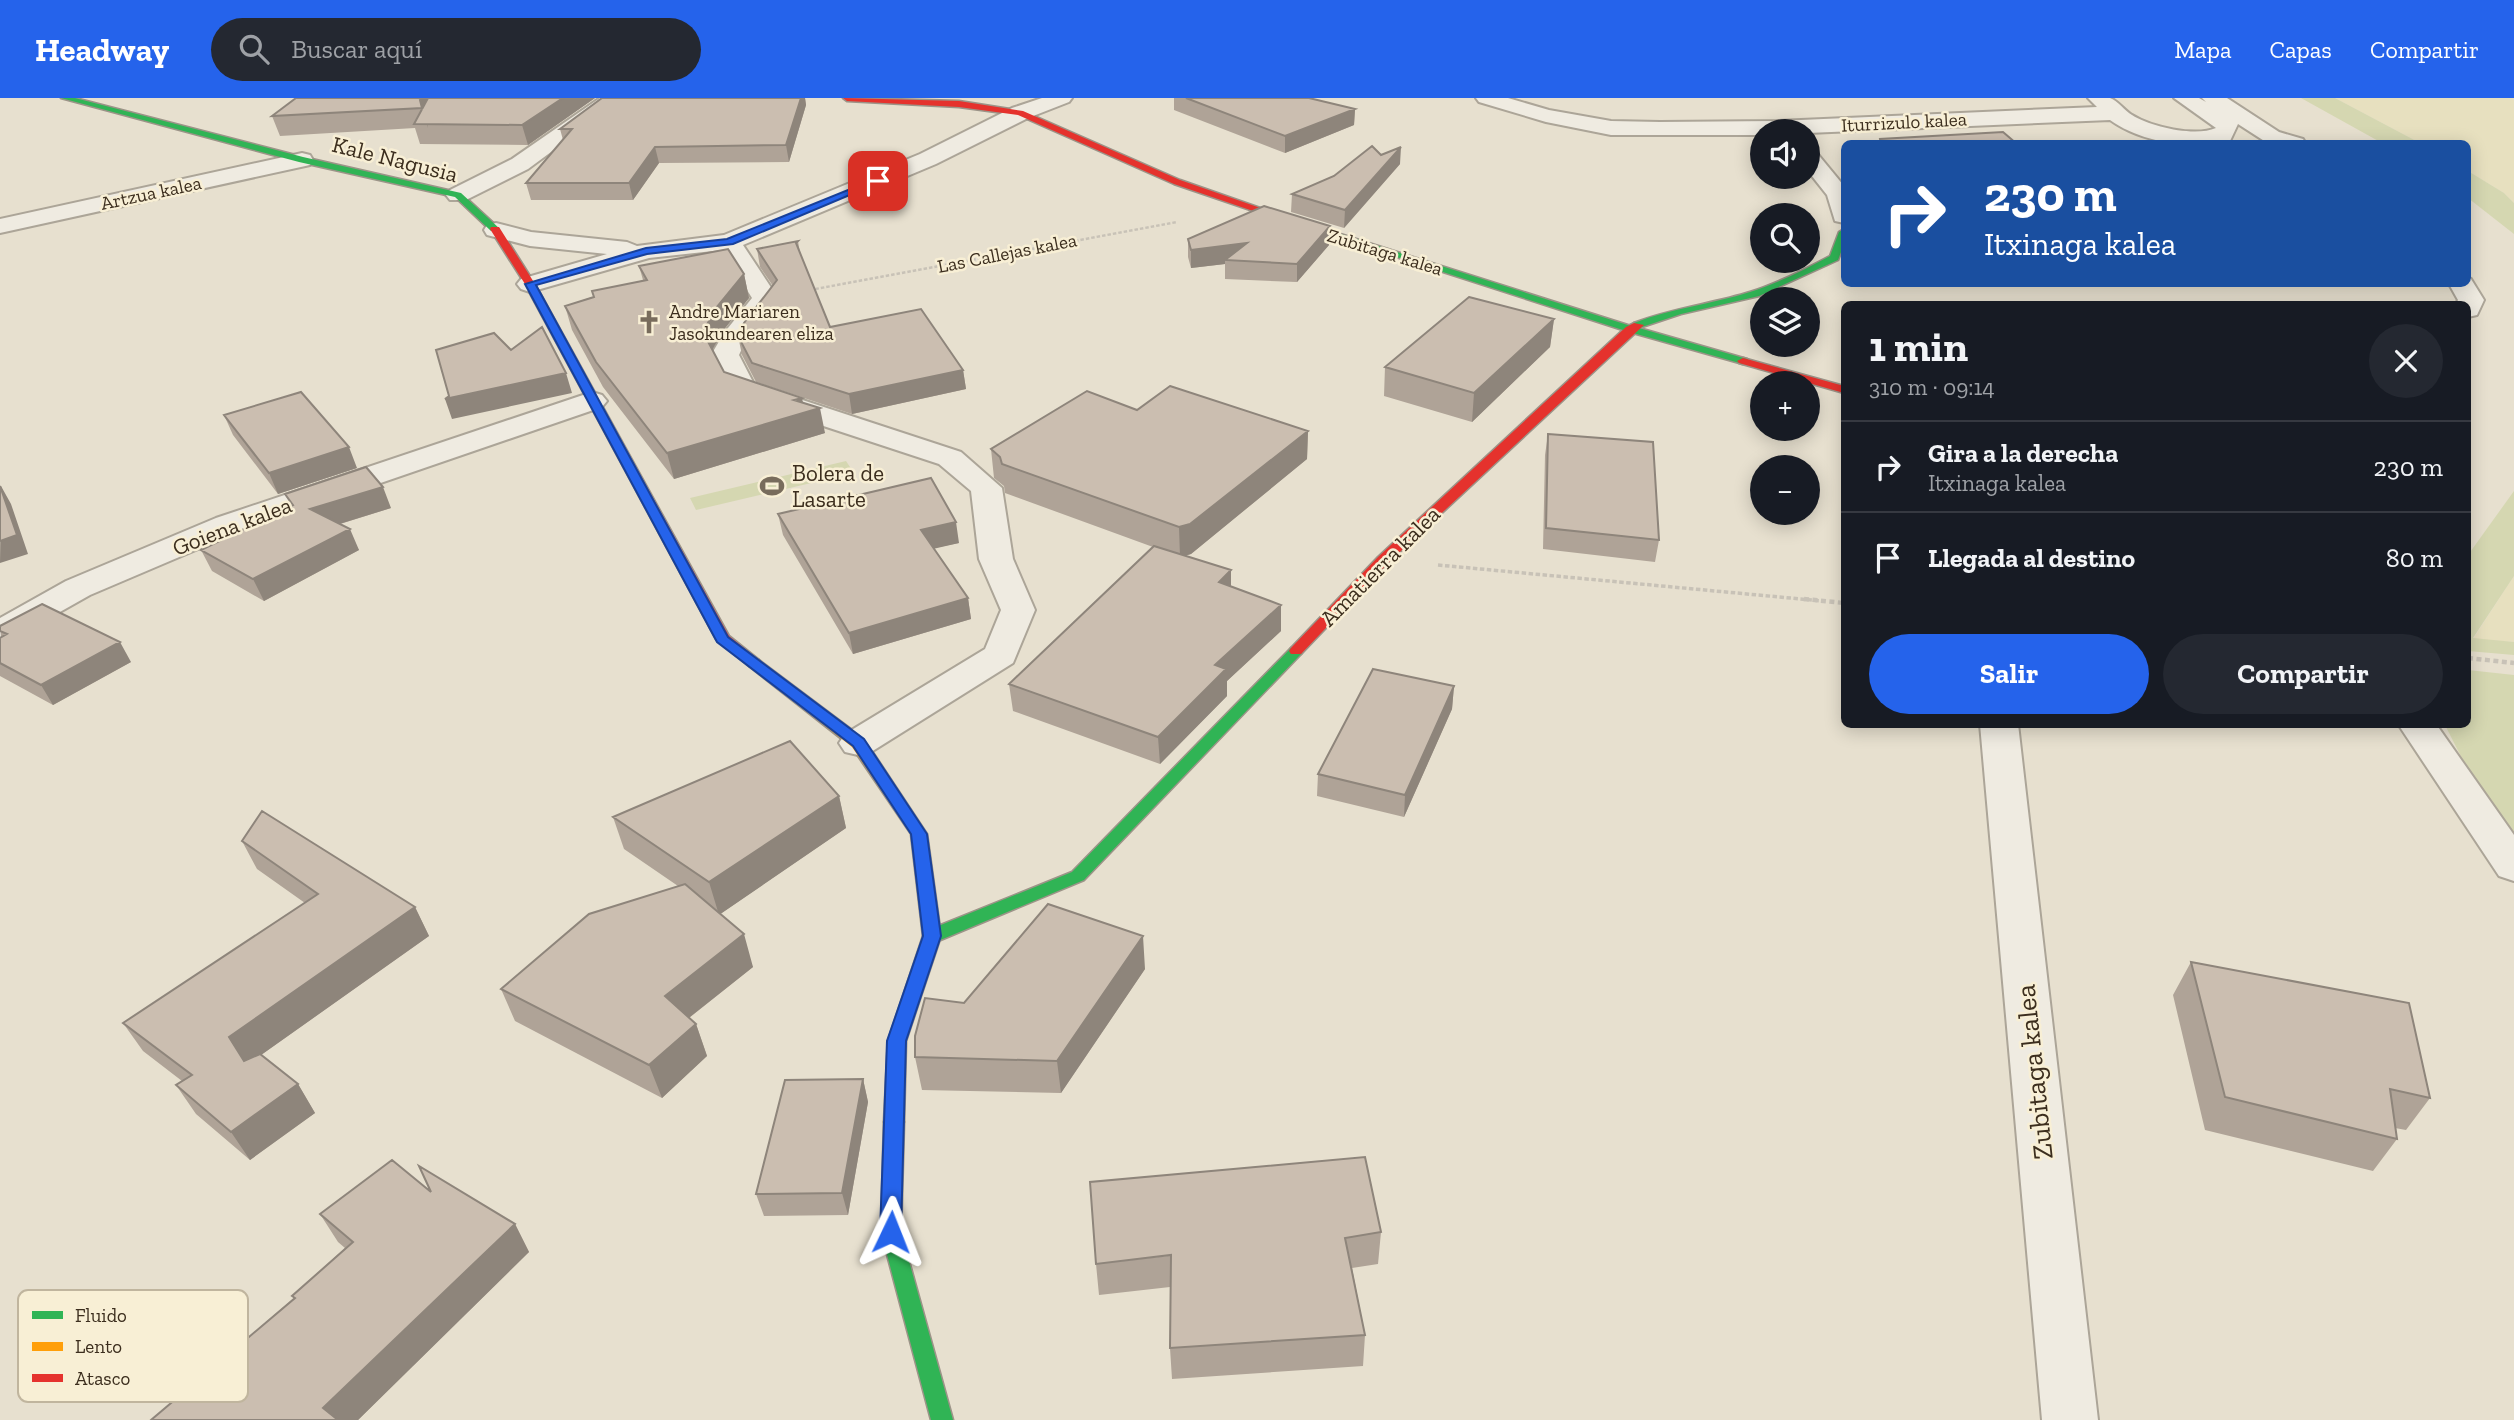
<!DOCTYPE html>
<html lang="es">
<head>
<meta charset="utf-8">
<style>
	body { margin:0; font-family:"Zilla Slab",serif; background:#242831; color:#f1f3f6; height:100vh; display:flex; flex-direction:column; font-size:26px; white-space:nowrap }
	* { box-sizing:border-box; margin:0 }
	p { font-size:23px; color:#9ea1a6 }
	.icon { flex:none; width:38px; height:38px; fill:none; stroke:currentColor; stroke-width:2; stroke-linecap:round; stroke-linejoin:round }
	.map { position:relative; flex:1; overflow:hidden }
	.side { position:absolute; left:1841px; top:203px; width:630px; height:427px; display:flex; flex-direction:column; background:#171b24; border-radius:10px; box-shadow:0 4px 18px #0003 }
	.side>* { flex:none }
	.guide { position:absolute; left:1841px; top:42px; width:630px; height:147px; border-radius:10px; box-shadow:0 4px 18px #0003; background:#1a4fa0; color:#fff; overflow:hidden }
	.buttons { position:absolute; left:1750px; top:21px; display:grid; gap:14px }
	.buttons a { display:grid; place-items:center; width:70px; height:70px; border-radius:50%; background:#171b24; box-shadow:0 4px 18px #0003; font-size:35px }
	.pin { position:absolute; display:grid; place-items:center; width:60px; height:60px; color:#fff; margin:-30px; border-radius:14px; box-shadow:0 4px 10px #0006 }
	.me { position:absolute; width:77px; margin:-38px; rotate:2deg; stroke-linejoin:round; filter:drop-shadow(0 0 5px #0008) }
	.turn { display:flex; align-items:center; gap:24px; height:147px; padding:0 28px; font-size:32px }
	.turn .icon { width:91px; height:91px; stroke-width:2.5 }
	.turn b { display:block; font-size:49px; line-height:60px }
	.round { display:grid; place-items:center; flex:none; width:74px; height:74px; border-radius:37px; background:#242831 }
	.overview { display:flex; align-items:center; justify-content:space-between; height:119px; padding:0 28px }
	h1 { font-size:42px; font-weight:700; line-height:52px }
	.button { display:flex; gap:14px; margin-top:auto; padding:14px 28px }
	.button a { flex:1; height:80px; border-radius:42px; background:#2563eb; color:#fff; font-size:28px; font-weight:700; line-height:80px; text-align:center }
	.button a+a { background:#242831; color:#f1f3f6 }
	ul { padding:0; list-style:none }
	li { display:flex; align-items:center; gap:21px; height:91px; padding:0 28px; border-top:2px solid #363941 }
	li div { flex:1 }
	li b { display:block; font-size:26px }
	li em { font-style:normal }
	header { display:flex; align-items:center; gap:42px; box-sizing:border-box; height:98px; padding:0 35px; background:#2563eb; color:#fff }
	header strong { font-size:33px }
	nav { display:flex; gap:38px; margin-inline-start:auto; font-size:24px }
	.search { width:490px; height:63px; background:#242831; display:flex; align-items:center; gap:18px; box-sizing:border-box; padding:0 24px; border-radius:38px; color:#9ea1a6; font-size:26px }
	.map>svg:first-child { display:block }
	.farmland { fill:#e7e0bf }
	.green { fill:#d5d7b1 }
	.lines { fill:none; stroke-linecap:round; stroke-linejoin:round }
	.street-casing { stroke:#aca598; stroke-width:4 }
	.fast-casing { stroke:#9c9488; stroke-width:3 }
	.slow-casing { stroke:#9c9488; stroke-width:3 }
	.jam-casing { stroke:#9c9488; stroke-width:3 }
	.path-far2 { stroke:#c8c2b7; stroke-width:2.5; stroke-dasharray:3.5 2; stroke-linecap:butt }
	.path-far1 { stroke:#c8c2b7; stroke-width:3.5; stroke-dasharray:4.5 2.5; stroke-linecap:butt }
	.path { stroke:#c8c2b7; stroke-width:4.5; stroke-dasharray:5 3.5; stroke-linecap:butt }
	.street { fill:#efebe1; fill-rule:evenodd }
	.fast { fill:#30b455; fill-rule:evenodd }
	.slow { fill:#ff9f0a; fill-rule:evenodd }
	.jam { fill:#e5322d; fill-rule:evenodd }
	.wall { fill:#afa397 }
	.shaded-wall { fill:#8e857b }
	.building { fill:#cbbeb0; stroke:#8e857b; stroke-width:2 }
	.route { fill:#2563eb; stroke:#184099; stroke-width:2 }
	.labels { text-anchor:middle; dominant-baseline:central; stroke-width:5; stroke-linejoin:round; paint-order:stroke }
	.far-street-label { font-size:19px; fill:#3c2e1e; stroke:#f8efd5 }
	.far-poi-label { font-size:19px; fill:#3c2e1e; stroke:#f8efd5; text-anchor:start }
	.street-label { font-size:23px; fill:#3c2e1e; stroke:#f8efd5 }
	.poi-label { font-size:23px; fill:#3c2e1e; stroke:#f8efd5; text-anchor:start }
	.near-street-label { font-size:28px; fill:#3c2e1e; stroke:#f8efd5 }
	.key { fill:#f8efd5; stroke:#c0b59e; stroke-width:2 }
	.key-label { font-size:19px; fill:#3c2e1e }
</style>
</head>
<body>
<header>
<strong>Headway</strong>
<div class="search"><svg class="icon" aria-label="search" viewBox="0 0 24 24"><circle cx="10" cy="10" r="6"/><path d="M15 15l6 6"/></svg>Buscar aquí</div>
<nav><a>Mapa</a><a>Capas</a><a>Compartir</a></nav>
</header>
<div class="map">
<svg width="2514" height="1322" viewBox="0 0 2514 1322">
	<rect width="100%" height="100%" fill="#e7e0cf"/>
	<path class="farmland" d="M2335,0H2514V105L2504,95L2468,73V46L2420,45Z
		M2514,478V544L2473,541Z"/>
	<path class="green" d="M2301,0H2335L2420,45H2382Z
		M2468,73L2504,95L2514,105V136L2468,100Z
		M846,363L854,375L696,412L690,400Z
		M2514,393V478L2473,540L2514,544V557L2468,553V457Z
		M2468,572L2514,577V748L2481,698L2445,627L2468,626Z"/>
	<g class="lines">
		<g class="street-casing">
			<path id="street" d="M600,0H624L528,71L466,102H450L446,97L450,92L512,61Z
				M1042,0H1072L1069,4L1028,20L936,66L743,147L778,200L746,242L739,257L754,286L961,354L1002,390L1013,461L1035,512L1013,565L871,654L858,657L845,654L839,645L845,636L985,551L1001,512L979,461L971,393L939,366L732,298L711,257L724,235L752,200L722,152L649,160L530,194L521,191L517,186L521,181L607,156L530,148L487,137L484,132L487,127L496,125L531,134L627,144L637,148L724,137L920,56L1012,10Z
				M1476,0H1508L1549,12L1611,23L1660,24L1776,23L2097,9L2088,0C2095,0 2105,0 2110,0C2117,2 2125,13 2132,17C2151,29 2195,39 2216,30L2174,0H2199L2206,4L2202,0H2227L2279,34L2303,41L2306,46H2269L2238,26L2230,43C2192,52 2142,45 2110,22L1808,35L1762,33V37H1611L1546,24L1479,4Z
				M1808,52L1816,54L1844,88V125L1835,123L1827,97L1808,73Z
				M302,55L310,57L313,62L310,67L0,135V121Z
				M2468,180L2471,181L2484,202L2477,217L2468,219V206H2456L2458,202L2449,186H2468Z
				M592,294L602,297L607,303L602,309L238,434L90,497L12,541L0,545V520L66,483L216,420Z
				M1980,626H2018L2098,1322H2042Z
				M2398,626H2436L2514,737V783L2499,778Z"/>
		</g>
		<g class="fast-casing">
			<path id="fast" d="M61,0H75L303,59L461,95L500,131L491,133L455,99L299,64Z
				M1844,131V146L1838,162L1759,198L1681,216L1639,230L1747,261L1749,263L1743,266L1626,233L1325,136L1334,134L1634,229V225C1672,210 1712,206 1750,194C1778,185 1804,172 1830,158L1839,134Z
				M1296,549L1303,553L1301,556L1084,782L938,843H926L923,838L926,833L1072,774L1291,550Z
				M894,1016L901,1018L904,1024L901,1134L953,1322H931L881,1134L884,1024L887,1018Z"/>
		</g>
		<g class="slow-casing">
			<path id="slow" d="M754,560L759,562L864,641L927,736L941,838L906,943L904,1024L901,1030L894,1032L887,1030L884,1024L888,943L923,838L911,736L852,649L749,568L747,565L749,562Z"/>
		</g>
		<g class="jam-casing">
			<path id="jam" d="M843,0L959,3L1023,13L1180,82L1335,136L1326,138L1174,86L1018,17L959,9L847,3Z
				M491,129H499L535,186L729,538L759,562L761,565L759,568H749L716,541L525,186L490,131Z
				M1634,225L1644,227L1388,465L1301,556H1291L1289,553L1291,550L1378,459L1626,229Z
				M1743,260L1844,288V295L1739,265L1737,263Z"/>
		</g>
		<path class="path-far2" d="M810,192L1177,124"/>
		<path class="path-far1" d="M1438,467L1822,503"/>
		<path class="path" d="M1804,501L1844,505
			M2468,560L2514,565"/>
		<use href="#street" class="street"/>
		<use href="#fast" class="fast"/>
		<use href="#slow" class="slow"/>
		<use href="#jam" class="jam"/>
	</g>
	<path class="wall" d="M595,0L528,47L420,46L415,30L280,38L272,18Z
		M602,0H805L806,7L789,64L659,65L633,102H531L526,85L563,42L560,31Z
		M1174,0H1309L1355,11L1354,27L1285,55L1174,12Z
		M1381,57L1400,66L1344,130L1291,114L1292,96Z
		M1188,141L1329,147L1297,184L1225,181V166L1191,170L1188,159Z
		M798,143L800,155L830,229L963,272L966,291L852,316L756,284L742,257L738,238L773,188L760,169L757,151Z
		M639,168L744,176L749,200L722,234L712,252L724,274L803,304L825,335L674,381L603,289L572,232L565,208L643,182Z
		M1554,221L1550,249L1472,324L1384,298L1385,269Z
		M1137,312L1308,333L1307,361L1191,456L1185,458L1231,488L1281,507V533L1227,583V598L1160,666L1013,613L1009,586L1153,449L1005,395L1004,388L994,380L991,351Z
		M224,317L357,370L278,396L233,337Z
		M1548,336L1659,442L1655,464L1543,451L1545,357Z
		M285,396L391,410L340,426L359,452L264,503L212,473L201,452L291,408Z
		M778,416L959,445L934,450L968,500L971,521L853,556L783,437Z
		M0,528L131,564L53,607L0,578V540H1Z
		M1454,588L1452,611L1404,719L1317,698L1318,676Z
		M839,698L846,730L720,816L753,869L689,920L696,926L707,958L662,1000L515,923L501,891L678,788L624,751L613,719Z
		M242,743L415,809L429,838L261,957L298,986L315,1015L250,1062L196,1016L176,987L182,983L143,953L123,925L305,805L257,771Z
		M2191,864L2430,1000L2406,1032L2395,1030L2397,1041L2373,1073L2205,1032L2173,897Z
		M1145,871L1061,995L922,992L915,959L964,905Z
		M863,981L868,1004L848,1117L764,1118L756,1096Z
		M431,1094L515,1126L529,1154L358,1322H151L294,1200L292,1198L345,1150L338,1144L320,1116Z
		M1381,1134L1378,1166L1352,1170L1365,1237L1363,1268L1172,1281L1170,1250V1189L1099,1197L1096,1166Z"/>
	<path class="shaded-wall" d="M425,0H429L427,21L428,30L420,2Z
		M563,0H595L528,47L522,27Z
		M801,0H805L806,7L789,64L786,47Z
		M1355,11L1354,27L1285,55V38Z
		M655,49L659,65L633,102L629,85Z
		M1401,49L1400,66L1344,130L1345,112Z
		M1330,128L1329,147L1297,184V166Z
		M1247,145L1225,162V166L1191,170V152Z
		M744,176L749,200L722,234L709,258L703,234L716,210Z
		M1554,221L1550,249L1472,324L1474,295Z
		M963,272L966,291L852,316L849,296Z
		M566,275L572,295L452,321L445,301Z
		M802,300L805,314L820,310L825,335L674,381L667,355L794,302Z
		M1308,333L1307,361L1191,456L1180,459L1179,429Z
		M349,349L357,370L278,396L269,375Z
		M1,388L11,406L28,456L0,465Z
		M383,389L391,410L320,432L310,411Z
		M956,424L959,445L924,453L921,432Z
		M350,431L359,452L264,503L253,481Z
		M1231,472V498L1219,484Z
		M968,500L971,521L853,556L849,535Z
		M1281,507V533L1227,583V598L1160,666L1158,639L1215,567Z
		M120,544L131,564L53,607L41,587Z
		M1454,588L1452,611L1404,719L1405,697Z
		M839,698L846,730L719,817L709,784Z
		M415,809L429,838L247,967L261,992L229,939Z
		M744,836L753,869L676,930L665,898Z
		M1143,838L1145,871L1061,995L1057,963Z
		M696,926L707,958L662,1000L649,967Z
		M863,981L868,1004L848,1117L842,1095Z
		M298,986L315,1015L250,1062L231,1034Z
		M515,1126L529,1154L358,1322H332L323,1310Z"/>
	<path class="building" d="M296,0H425L420,2L422,10L272,18Z
		M428,0H563L522,27L414,26Z
		M602,0H801L786,47L655,49L629,85H526L572,31H560Z
		M1186,0H1309L1355,11L1285,38Z
		M2003,34L2017,46H1881L1880,41Z
		M1372,48L1381,57L1401,49L1345,112L1292,96L1334,78Z
		M1264,108L1330,128L1297,166L1225,162L1247,145L1191,152L1188,141Z
		M798,143L796,145L830,229L921,211L963,272L849,296L752,265L738,238L744,225L777,182L757,151Z
		M728,151L744,176L716,210L703,234L724,274L802,300L794,302L820,310L667,355L596,264L565,208L594,199L592,193L647,182L639,168Z
		M1469,199L1554,221L1474,295L1385,269Z
		M542,229L566,275L445,301L449,298L436,252L494,235L511,252Z
		M1170,288L1308,333L1190,426L1179,429L1002,366L1000,359L991,351L1087,293L1137,312Z
		M301,294L349,349L269,375L224,317Z
		M1548,336L1653,344L1659,442L1546,430Z
		M366,369L383,389L310,411L350,431L253,481L201,452L293,407L285,396Z
		M931,380L956,424L921,432L968,500L849,535L778,416Z
		M0,388L17,437L0,443Z
		M1154,448L1231,472L1219,484L1281,507L1215,567L1226,571L1158,639L1009,586Z
		M42,506L120,544L41,587L0,565V540L7,536L0,533V528Z
		M1373,571L1454,588L1405,697L1318,676Z
		M790,643L839,698L709,784L613,719Z
		M262,713L415,809L229,939L244,963L260,956L298,986L231,1034L176,987L192,977L123,925L318,796L242,743Z
		M685,786L744,836L665,898L696,926L649,967L501,891L589,816Z
		M1048,806L1143,838L1057,963L915,959V938L925,900L964,905Z
		M2191,864L2409,905L2430,1000L2390,991L2397,1041L2225,999Z
		M863,981L842,1095L756,1096L785,982Z
		M1365,1059L1381,1134L1345,1140L1365,1237L1170,1250L1171,1157L1096,1166L1090,1084Z
		M392,1062L431,1094L419,1068L515,1126L323,1310L338,1322H151L295,1200L292,1198L353,1144L320,1116Z"/>
	<path class="route" d="M875,81L883,83L733,146L647,156L536,187L728,539L864,641L927,736L941,838L906,943L901,1134L898,1140L891,1143L883,1140L880,1134L887,943L923,838L911,736L853,648L717,544L525,186L646,150L727,141Z"/>
	<defs>
		<g id="church-bare" transform="scale(1.89)"><path d="M-1.2-6h2.4v3.5h3.3v2.4h-3.3V6h-2.4V-.1h-3.3v-2.4h3.3Z" fill="#786c5c" stroke="#f8efd5" stroke-width="2.5" paint-order="stroke"/></g>
		<g id="stadium-bare" transform="scale(1.89)"><path d="M0-5a6.5 5 0 1 0 0 10a6.5 5 0 1 0 0-10ZM-3.5-1.8h7v3.6h-7Z" fill="#786c5c" stroke="#f8efd5" stroke-width="2.5" paint-order="stroke"/></g>
	</defs>
	<g fill-rule="evenodd">
		<use href="#church-bare" x="649" y="224"/>
		<use href="#stadium-bare" x="772" y="388"/>
	</g>
	<g class="labels">
		<g class="far-street-label">
			<text transform="translate(1904 24) rotate(-3)">Iturrizulo kalea</text>
			<text transform="translate(151 95) rotate(-12)">Artzua kalea</text>
			<text transform="translate(1385 154) rotate(17)">Zubitaga kalea</text>
			<text transform="translate(1007 155) rotate(-11)">Las Callejas kalea</text>
		</g>
		<g class="far-poi-label">
			<text x="669" y="213">Andre Mariaren<tspan x="669" dy="22">Jasokundearen eliza</tspan></text>
		</g>
		<g class="street-label">
			<text transform="translate(395 61) rotate(14)">Kale Nagusia</text>
			<text transform="translate(232 428) rotate(-21)">Goiena kalea</text>
			<text transform="translate(1380 468) rotate(-45)">Amatierra kalea</text>
		</g>
		<g class="poi-label">
			<text x="792" y="375">Bolera de<tspan x="792" dy="26">Lasarte</tspan></text>
		</g>
		<g class="near-street-label">
			<text transform="translate(2034 974) rotate(-96)">Zubitaga kalea</text>
		</g>
	</g>
	<rect x="18" y="1192" width="230" height="112" rx="10" class="key"/>
	<rect x="32" y="1213" width="31" height="8" fill="#30b455"/>
	<rect x="32" y="1244" width="31" height="9" fill="#ff9f0a"/>
	<rect x="32" y="1276" width="31" height="8" fill="#e5322d"/>
	<g class="key-label">
		<text x="75" y="1224">Fluido</text>
		<text x="75" y="1255">Lento</text>
		<text x="75" y="1287">Atasco</text>
	</g>
</svg>
<div class="buttons">
<a><svg class="icon" aria-label="sound" viewBox="0 0 24 24"><path d="M4 9h4l5-4v14l-5-4H4zM17 9q2 3 0 6"/></svg></a>
<a><svg class="icon" aria-label="search" viewBox="0 0 24 24"><circle cx="10" cy="10" r="6"/><path d="M15 15l6 6"/></svg></a>
<a><svg class="icon" aria-label="layers" viewBox="0 0 24 24"><path d="M12 4l9 5-9 5-9-5zM3 14l9 5 9-5"/></svg></a>
<a>+</a>
<a>−</a>
</div>
<div class="pin" style="left:878px;top:83px;background:#d93025"><svg class="icon" aria-label="arrive" viewBox="0 0 24 24"><path d="M6 21V4h12l-3 4 3 4H6"/></svg></div>
<svg class="me" style="left:891px;top:1134px" viewBox="-20 -20 40 40"><path d="M0-17L14 15 0 8-14 15z" fill="#2563eb" stroke="#fff" stroke-width="4"/></svg>
<div class="guide">
<div class="turn"><svg class="icon" aria-label="right" viewBox="0 0 24 24"><path d="M7 20v-9h11M14 6l5 5-5 5"/></svg><div><b>230 m</b>Itxinaga kalea</div></div>
</div>
<section class="side">
<div class="overview"><div><h1>1 min</h1><p>310 m · 09:14</p></div><a class="round"><svg class="icon" aria-label="close" viewBox="0 0 24 24"><path d="M6 6l12 12M18 6L6 18"/></svg></a></div>
<ul>
<li><svg class="icon" aria-label="right" viewBox="0 0 24 24"><path d="M7 20v-9h11M14 6l5 5-5 5"/></svg><div><b>Gira a la derecha</b><p>Itxinaga kalea</p></div><em>230 m</em></li>
<li><svg class="icon" aria-label="arrive" viewBox="0 0 24 24"><path d="M6 21V4h12l-3 4 3 4H6"/></svg><div><b>Llegada al destino</b></div><em>80 m</em></li>
</ul>
<div class="button"><a>Salir</a><a>Compartir</a></div>
</section>
</div>
</body>
</html>
